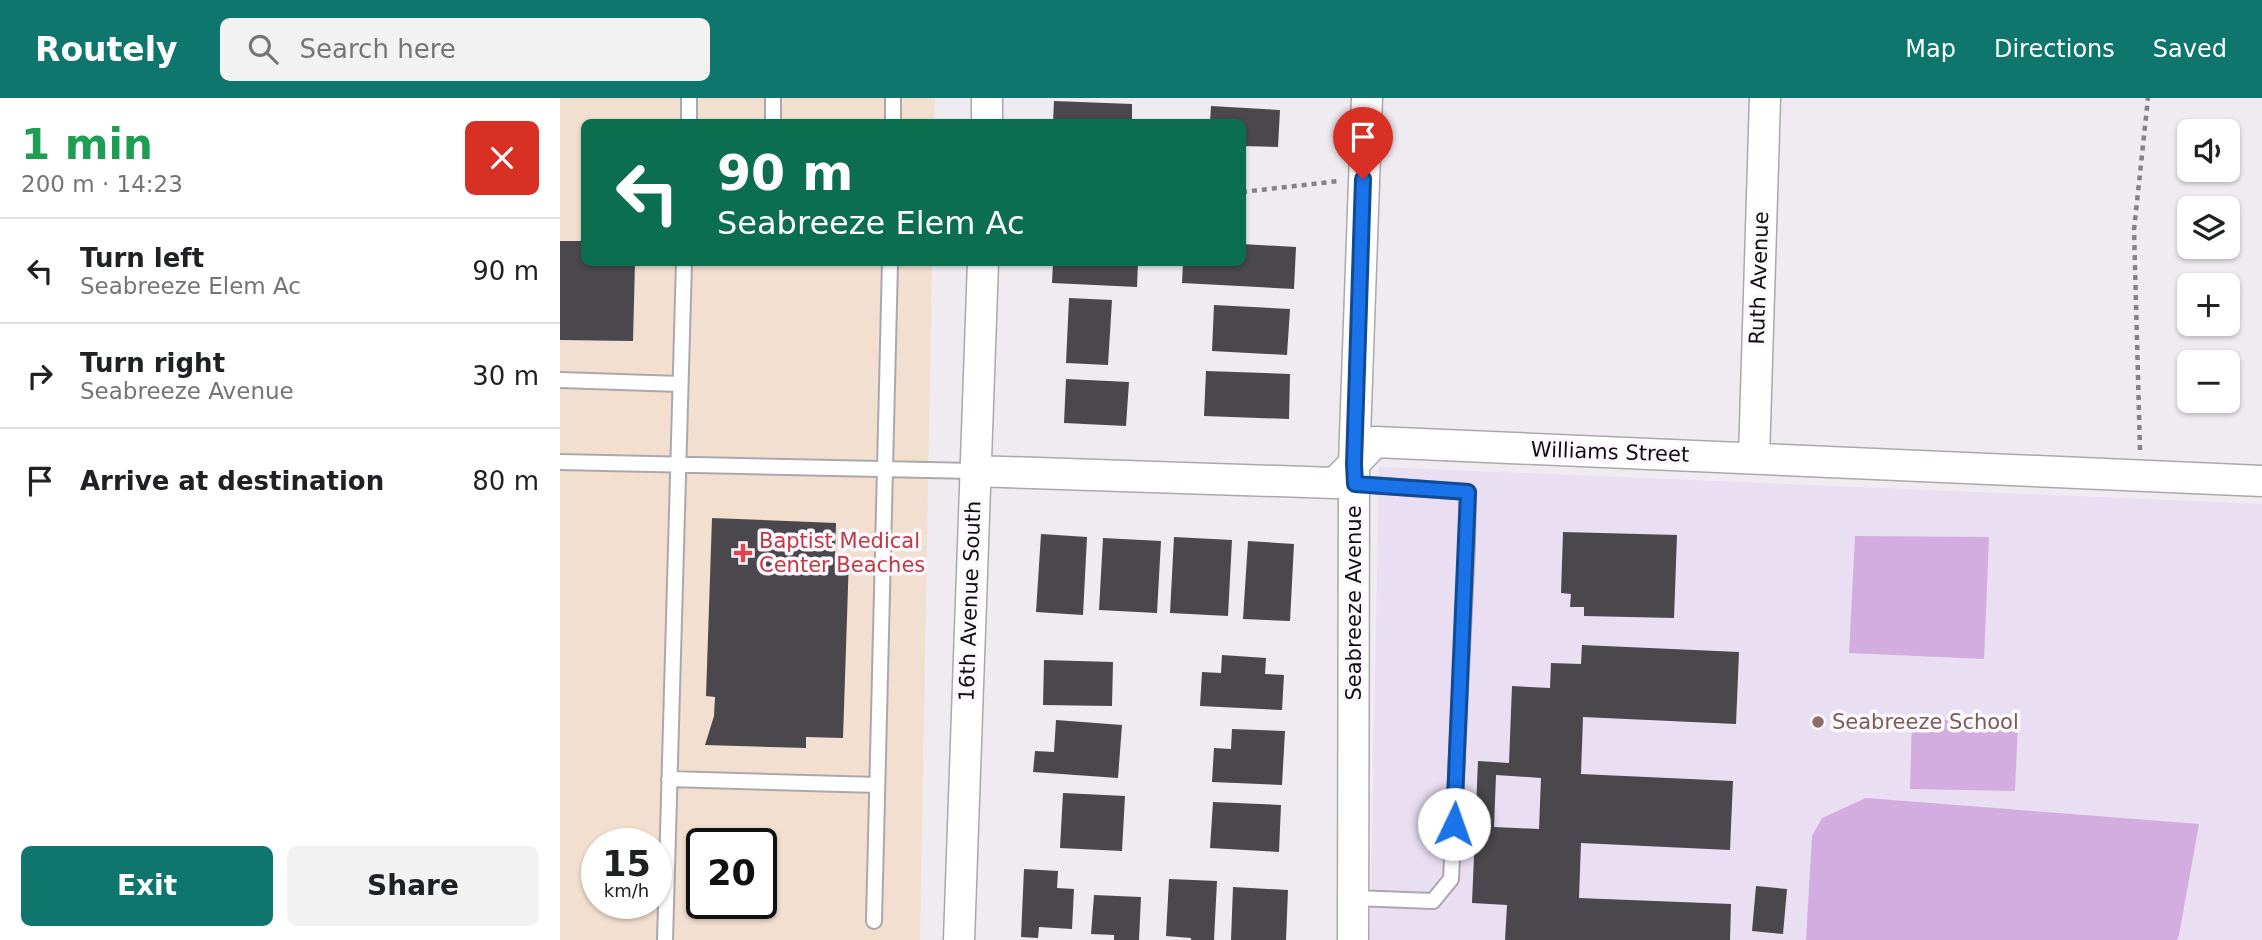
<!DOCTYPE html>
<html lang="en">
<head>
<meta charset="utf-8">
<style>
	body { margin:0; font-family:"DejaVu Sans",sans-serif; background:#f2f2f2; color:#202124; height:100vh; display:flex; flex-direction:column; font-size:26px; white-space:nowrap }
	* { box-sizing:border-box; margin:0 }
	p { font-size:23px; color:#757577 }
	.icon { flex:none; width:38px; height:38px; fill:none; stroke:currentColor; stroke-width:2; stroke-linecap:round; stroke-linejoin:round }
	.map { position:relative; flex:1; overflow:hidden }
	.sheet { display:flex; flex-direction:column; background:#fff; width:560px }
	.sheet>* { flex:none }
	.guide { position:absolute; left:21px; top:21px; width:665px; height:147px; border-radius:10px; box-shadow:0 2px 5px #0004; background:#0b6e4f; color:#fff; overflow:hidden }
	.tools { position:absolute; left:1617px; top:21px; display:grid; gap:14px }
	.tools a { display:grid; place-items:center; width:63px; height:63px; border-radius:10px; background:#fff; box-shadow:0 2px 5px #0004; font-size:35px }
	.speed { position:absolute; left:21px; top:730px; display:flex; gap:14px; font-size:35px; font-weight:700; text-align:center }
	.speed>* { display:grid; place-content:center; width:91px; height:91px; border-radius:50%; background:#fff; box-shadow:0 2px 5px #0004; line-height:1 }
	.speed small { font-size:18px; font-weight:400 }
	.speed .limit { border:4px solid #111; border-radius:10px; background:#fff; color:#111 }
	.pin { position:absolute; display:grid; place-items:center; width:60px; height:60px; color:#fff; margin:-72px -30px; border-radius:50% 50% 50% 0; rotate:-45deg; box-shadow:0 0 7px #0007 }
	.pin .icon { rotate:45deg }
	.me { position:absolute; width:77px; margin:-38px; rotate:3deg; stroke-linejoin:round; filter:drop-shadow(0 0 5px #0008) }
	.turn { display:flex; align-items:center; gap:24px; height:147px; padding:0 21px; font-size:32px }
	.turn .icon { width:91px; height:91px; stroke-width:2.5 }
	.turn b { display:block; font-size:49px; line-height:60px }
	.round { display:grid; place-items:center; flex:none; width:74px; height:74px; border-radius:10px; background:#f2f2f2 }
	.summary { display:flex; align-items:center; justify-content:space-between; height:119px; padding:0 21px }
	h1 { font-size:42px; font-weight:600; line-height:52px; color:#1e9e55 }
	.primary-button { display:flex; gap:14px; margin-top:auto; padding:14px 21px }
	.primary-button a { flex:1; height:80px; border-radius:10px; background:#0f766e; color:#fff; font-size:28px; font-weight:600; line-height:80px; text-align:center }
	.primary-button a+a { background:#f2f2f2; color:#202124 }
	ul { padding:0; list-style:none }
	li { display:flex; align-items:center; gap:21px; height:105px; padding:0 21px; border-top:2px solid #e0e0e0 }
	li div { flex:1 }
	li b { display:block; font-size:26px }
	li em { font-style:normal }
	header { display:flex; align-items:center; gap:42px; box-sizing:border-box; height:98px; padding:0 35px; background:#0f766e; color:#fff }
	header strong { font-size:33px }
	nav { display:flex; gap:38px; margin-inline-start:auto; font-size:24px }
	.search { width:490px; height:63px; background:#f2f2f2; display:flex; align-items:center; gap:18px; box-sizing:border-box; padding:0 24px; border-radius:10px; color:#757577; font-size:26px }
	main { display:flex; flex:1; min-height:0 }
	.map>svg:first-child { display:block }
	.education { fill:#e9def2 }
	.medical { fill:#f2dfcf; fill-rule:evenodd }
	.green { fill:#d3ace0 }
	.building { fill:#4a484d; fill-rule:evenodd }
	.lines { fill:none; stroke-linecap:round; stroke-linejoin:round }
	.lane-casing { stroke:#aca7ad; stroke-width:18 }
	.street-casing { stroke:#aca7ad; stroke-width:33 }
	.path { stroke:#858286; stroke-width:4.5; stroke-dasharray:5 5; stroke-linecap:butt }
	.lane { stroke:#fff; stroke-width:14 }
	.street { stroke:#fff; stroke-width:30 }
	.route-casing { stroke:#114b97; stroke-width:18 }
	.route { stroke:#1a73e8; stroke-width:12 }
	.health-dot { fill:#e0444e; stroke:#fdf8fe; stroke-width:2.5 }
	.education-dot { fill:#8d6e63; stroke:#fdf8fe; stroke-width:2.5 }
	.labels { text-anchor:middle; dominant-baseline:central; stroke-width:7; stroke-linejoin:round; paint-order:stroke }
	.street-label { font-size:21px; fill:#100e10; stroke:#fdf8fe }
	.health-label { font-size:21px; fill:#be3a42; stroke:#fdf8fe; text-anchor:start }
	.education-label { font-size:21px; fill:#785e54; stroke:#fdf8fe; text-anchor:start }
</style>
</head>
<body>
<header>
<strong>Routely</strong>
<div class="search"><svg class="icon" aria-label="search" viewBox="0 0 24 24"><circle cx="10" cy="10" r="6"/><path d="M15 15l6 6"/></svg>Search here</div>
<nav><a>Map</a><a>Directions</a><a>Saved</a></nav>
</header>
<main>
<section class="sheet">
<div class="summary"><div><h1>1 min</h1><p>200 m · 14:23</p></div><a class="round" style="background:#d93025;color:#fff"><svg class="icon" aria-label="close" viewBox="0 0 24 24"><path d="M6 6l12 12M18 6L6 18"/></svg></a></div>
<ul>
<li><svg class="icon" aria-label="left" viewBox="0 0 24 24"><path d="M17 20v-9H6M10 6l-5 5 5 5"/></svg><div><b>Turn left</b><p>Seabreeze Elem Ac</p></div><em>90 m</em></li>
<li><svg class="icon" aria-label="right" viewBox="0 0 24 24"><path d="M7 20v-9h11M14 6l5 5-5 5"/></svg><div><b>Turn right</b><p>Seabreeze Avenue</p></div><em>30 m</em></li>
<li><svg class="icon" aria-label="arrive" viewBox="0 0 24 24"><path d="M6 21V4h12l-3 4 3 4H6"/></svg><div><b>Arrive at destination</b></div><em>80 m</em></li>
</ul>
<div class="primary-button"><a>Exit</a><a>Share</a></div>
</section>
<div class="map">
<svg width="1702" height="842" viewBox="0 0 1702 842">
	<rect width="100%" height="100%" fill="#efebf1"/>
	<path class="education" d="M819,369L1702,406V842H810Z"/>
	<path class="medical" d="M0,0H375L374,24H24V164L372,165L360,842H0ZM37,746H96V805H37ZM142,746H201V805H142Z"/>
	<path class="green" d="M1295,438L1429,439L1424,561L1289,555Z
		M1352,621L1458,624L1455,693L1350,691Z
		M1306,700L1639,726L1619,837L1617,842H1246L1252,738L1262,720Z"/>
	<path class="building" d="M494,3L572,6V24H493Z
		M651,8L720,12L718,49L682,48V24H650Z
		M0,143H24V164H75L73,243L0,242Z
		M682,146L736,149L734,191L622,185L623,164H682Z
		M493,164H578L577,189L492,185Z
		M509,200L552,202L548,267L506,265Z
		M654,207L730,211L727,257L652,253Z
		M646,273L730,276L729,321L644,318Z
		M506,281L569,284L566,328L504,325Z
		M152,420L276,425L275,459H289L283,640L246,639V650L145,647L154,618L155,599L146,598Z
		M1003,434L1117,437L1114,520L1024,518V509H1010L1011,496L1001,495Z
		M481,436L527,439L523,517L476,514Z
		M614,439L672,442L668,518L610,515Z
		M543,440L601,443L597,515L539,512Z
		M688,443L734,446L730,523L683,521Z
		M1022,547L1179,554L1176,626L1023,619L1021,676L1173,683L1170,752L1021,745L1019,800L1171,806L1170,842H945L947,807L912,805L918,663L949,665L952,588L990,590L991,565L1021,566ZM936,677L981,680L979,731L934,729Z
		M662,557L706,560L705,576L724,577L722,612L640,608L642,574L661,575Z
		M484,562L553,564L552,608L483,607Z
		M496,622L562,627L558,680L473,674L475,653L494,654Z
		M672,631L725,633L722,687L652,684L654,650L671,651Z
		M503,695L565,698L562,753L500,750Z
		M653,704L721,707L719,754L650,750Z
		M464,771L498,773L497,790L514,791L512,831L479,829L478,840L461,839Z
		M609,781L657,783L654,842H631V840L606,838Z
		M1196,788L1227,791L1223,836L1192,833Z
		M673,789L728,792L726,842H671Z
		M534,797L581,799L579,842H554V837L531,836Z"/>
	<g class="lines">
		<g class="lane-casing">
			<path id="lane" d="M129,24V0
				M213,24V0
				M333,24V0
				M0,282L120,286
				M0,364L415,373
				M109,681L317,687
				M794,800L873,803L891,781L907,447L908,394L795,386
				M314,823L330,164
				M105,842L124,164"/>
		</g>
		<g class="street-casing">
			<path id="street" d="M427,24V0
				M1194,360L1205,0
				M415,373L775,385L815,344L1702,383
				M399,842L423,164
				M793,842L794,366L807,0"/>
		</g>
		<path class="path" d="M682,94L779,83
			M1580,352L1574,132L1588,0"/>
		<use href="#lane" class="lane"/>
		<use href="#street" class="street"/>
	</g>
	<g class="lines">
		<g class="route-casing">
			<path id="route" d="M803,81L794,366L795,386L908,394L894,726"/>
		</g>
		<use href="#route" class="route"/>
	</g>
	<path class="health-dot" d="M179.5 444.5h7v7h7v7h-7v7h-7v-7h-7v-7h7z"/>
	<circle class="education-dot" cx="1258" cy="624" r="7"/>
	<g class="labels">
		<g class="street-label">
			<text transform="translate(1199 180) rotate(-88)">Ruth Avenue</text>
			<text transform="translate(1050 354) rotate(2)">Williams Street</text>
			<text transform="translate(410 503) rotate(-88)">16th Avenue South</text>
			<text transform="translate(794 505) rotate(-90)">Seabreeze Avenue</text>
		</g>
		<g class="health-label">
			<text x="199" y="443">Baptist Medical<tspan x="199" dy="24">Center Beaches</tspan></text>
		</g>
		<g class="education-label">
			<text x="1272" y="624">Seabreeze School</text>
		</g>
	</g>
</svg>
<div class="tools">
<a><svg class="icon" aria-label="sound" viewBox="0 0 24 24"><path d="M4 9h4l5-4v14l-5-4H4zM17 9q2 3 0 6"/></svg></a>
<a><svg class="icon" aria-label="layers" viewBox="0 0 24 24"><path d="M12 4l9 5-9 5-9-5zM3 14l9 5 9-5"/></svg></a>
<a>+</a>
<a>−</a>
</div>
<div class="speed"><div>15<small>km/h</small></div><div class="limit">20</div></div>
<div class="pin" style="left:803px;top:81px;background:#d93025"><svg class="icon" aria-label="arrive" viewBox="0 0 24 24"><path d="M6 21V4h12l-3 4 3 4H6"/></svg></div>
<svg class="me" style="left:894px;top:726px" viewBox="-20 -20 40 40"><circle r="19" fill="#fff"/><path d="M0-13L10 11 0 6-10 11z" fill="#1a73e8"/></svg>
<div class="guide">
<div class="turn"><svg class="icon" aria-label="left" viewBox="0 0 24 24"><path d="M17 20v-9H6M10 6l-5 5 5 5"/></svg><div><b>90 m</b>Seabreeze Elem Ac</div></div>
</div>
</div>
</main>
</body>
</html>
